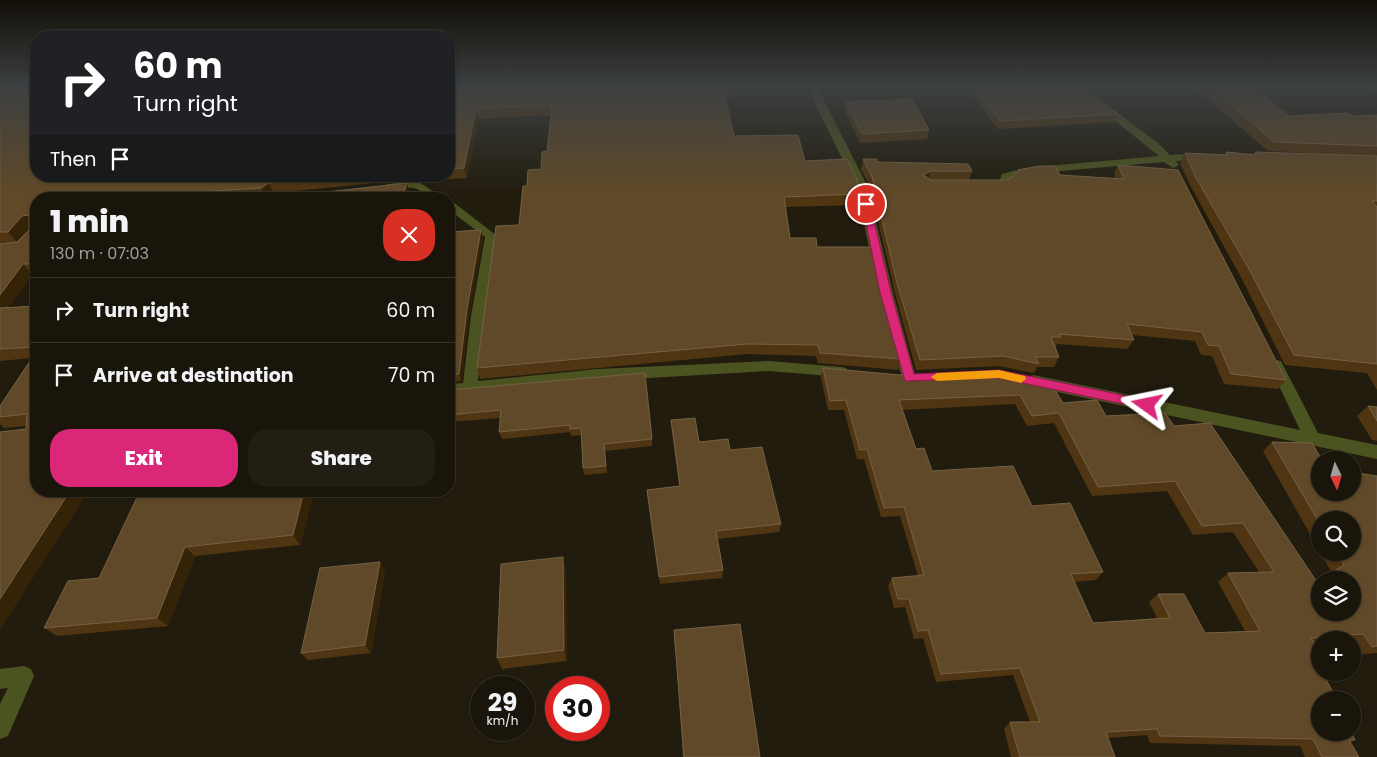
<!DOCTYPE html>
<html lang="en">
<head>
<meta charset="utf-8">
<style>
	body { margin:0; font-family:Poppins,sans-serif; background:#221e13; color:#f1f3f6; height:100vh; display:flex; flex-direction:column; font-size:19px; white-space:nowrap }
	* { box-sizing:border-box; margin:0 }
	p { font-size:16px; color:#9f9f9c }
	.icon { flex:none; width:28px; height:28px; fill:none; stroke:currentColor; stroke-width:2; stroke-linecap:round; stroke-linejoin:round }
	.map { position:relative; flex:1; overflow:hidden }
	.sheet { position:absolute; left:30px; top:192px; width:425px; height:305px; display:flex; flex-direction:column; background:#19150a; border-radius:20px; box-shadow:0 1px 4px #0004,0 0 0 1px #37342b }
	.sheet>* { flex:none }
	.guide { position:absolute; left:30px; top:30px; width:425px; height:152px; border-radius:20px; box-shadow:0 1px 4px #0004,0 0 0 1px #37342b; background:#202124; color:#fff; overflow:hidden }
	.needle { width:32px; rotate:175deg }
	.buttons { position:absolute; left:1311px; top:451px; display:grid; gap:10px }
	.buttons a { display:grid; place-items:center; width:50px; height:50px; border-radius:50%; background:#19150a; box-shadow:0 1px 4px #0004,0 0 0 1px #37342b; font-size:25px }
	.speed { position:absolute; left:470px; top:676px; display:flex; gap:10px; font-size:25px; font-weight:700; text-align:center }
	.speed>* { display:grid; place-content:center; width:65px; height:65px; border-radius:50%; background:#19150a; box-shadow:0 1px 4px #0004,0 0 0 1px #37342b; line-height:1 }
	.speed small { font-size:12px; font-weight:400 }
	.speed .limit { border:8px solid #d22; background:#fff; color:#111 }
	.pin { position:absolute; display:grid; place-items:center; width:42px; height:42px; color:#fff; margin:-21px; border:2px solid #fff; border-radius:50%; box-shadow:0 1px 5px #0007 }
	.me { position:absolute; width:55px; margin:-28px; rotate:282deg; stroke-linejoin:round; filter:drop-shadow(0 0 4px #0008) }
	.turn { display:flex; align-items:center; gap:18px; height:105px; padding:0 20px; font-size:22px }
	.turn .icon { width:65px; height:65px; stroke-width:2.5 }
	.turn b { display:block; font-size:35px; line-height:42px }
	.then { display:flex; align-items:center; height:48px; padding:0 20px; background:#0003; gap:10px; font-size:19px }
	.round { display:grid; place-items:center; flex:none; width:52px; height:52px; border-radius:20px; background:#221e13 }
	.overview { display:flex; align-items:center; justify-content:space-between; height:85px; padding:0 20px }
	h1 { font-size:30px; font-weight:800; line-height:38px }
	.cta { display:flex; gap:10px; margin-top:auto; padding:10px 20px }
	.cta a { flex:1; height:58px; border-radius:20px; background:#db2777; color:#fff; font-size:20px; font-weight:800; line-height:58px; text-align:center }
	.cta a+a { background:#221e13; color:#f1f3f6 }
	ul { padding:0; list-style:none }
	li { display:flex; align-items:center; gap:15px; height:65px; padding:0 20px; border-top:1px solid #37342b }
	li div { flex:1 }
	li b { display:block; font-size:19px }
	li em { font-style:normal }
	.map>svg:first-child { display:block }
	.lines { fill:none; stroke-linecap:round; stroke-linejoin:round }
	.service { fill:#4b5320; fill-rule:evenodd }
	.minor { fill:#4b5320; fill-rule:evenodd }
	.wall { fill:#4f3512; fill-rule:evenodd }
	.shaded-wall { fill:#352307 }
	.building { fill:#604928; stroke:#756245; fill-rule:evenodd }
	.route { fill:#db2777; stroke:#8e194d }
	.slow { fill:#f59e0b }
</style>
</head>
<body>
<div class="map">
<svg width="1377" height="757" viewBox="0 0 1377 757">
	<rect width="100%" height="100%" fill="#211c0e"/>
	<g class="lines">
		<path class="service" d="M24,666L31,669L34,676L8,736L0,739V704L8,688L0,689V669Z"/>
		<path class="minor" d="M807,87H817L868,187L893,293L916,378L914,382L909,384L904,382L902,378L879,293L856,187Z
			M1073,87H1084L1159,144L1170,155L1201,153L1206,156L1201,159L1176,161L1179,165L1173,168L1164,162L1025,174L1011,178V183L1006,187H983L981,185L983,183L999,182L1002,174L1025,168L1159,156Z
			M415,181L419,182L444,199C423,199 429,193 414,188C404,185 391,195 382,187L388,184Z
			M327,191L331,192L333,194L331,196L314,199H268L274,195Z
			M449,201L453,202L497,236L485,316L478,381L598,369L769,361L841,367L846,368L848,372L846,376L841,377L769,371L598,381L449,396V384L463,383L471,316L485,237L449,210Z
			M1276,360L1281,361L1318,433L1377,445V459L1033,387L1028,385L1025,381L1028,377L1033,375L1300,430L1269,365L1271,361Z"/>
	</g>
	<path class="wall" d="M0,87L36,176H449V87H744V96L725,97L734,136L805,161L860,194L858,205L786,207L790,238L817,247L901,359L898,370L818,363L816,356L747,354L480,379L477,368L519,225L527,186L541,169L547,151L551,116H544V115L478,119L467,178L418,181L415,179L274,193L266,198L260,199H36V275H32L8,308L36,306V491H88L0,629V432L26,429V426L4,428L0,424V406L32,358L0,361V244L17,242L29,230V229L17,242L0,243Z
		M966,87H1083L1118,114L1114,122L998,129Z
		M1194,87H1253L1289,116H1353L1377,115V390L1367,373L1285,365L1242,279L1191,187L1180,163L1185,153L1225,155L1226,152L1254,154L1255,152L1367,156L1268,151Z
		M1370,87H1377V92Z
		M846,102L929,130L927,139L860,143L845,111Z
		M863,159L877,162L972,171L969,180H1005L1013,177L1018,170L1060,175L1115,178L1114,174L1118,165L1286,380L1278,389L1224,384L1212,356L1201,355L1195,341L1132,335L1134,340L1127,349L1057,344L1056,347H1055L1059,357L1054,367H1037L1034,373L999,366L916,370L895,293L870,187L861,169Z
		M449,232L483,237L469,316L461,381L449,383Z
		M823,368L912,376L1063,403L1106,416L1174,426L1317,582L1332,573L1320,552H1352L1320,520V552L1263,451L1272,442L1320,492L1377,476V653L1359,655L1352,645V640H1320V644H1315L1320,652V657L1315,660L1334,694L1331,696L1355,740L1351,742L1359,757H1305L1300,746L1150,743L1147,735L1108,738L1115,757H1011L1004,729L1010,722H1030L1013,675L936,682L923,638L914,639L905,607L894,608L888,586L892,578L918,576L900,516L881,517L864,459H857L844,410H828L821,378ZM1015,404L1027,426L1054,423L1092,496L1167,491L1193,535L1233,532L1259,572L1228,573L1218,582L1245,631L1205,633L1158,594L1149,602L1157,618L1093,623L1074,582L1096,580L1103,572L1032,506L932,471L916,449L902,410Z
		M449,390L652,439V446L605,451L607,473L584,475L583,468L581,435L571,436L570,432L502,439L499,432L501,418L449,422Z
		M1368,406L1377,407V441L1372,440L1357,416Z
		M671,420L699,442L730,450L781,524L779,532L717,539L723,570L722,578L660,584L647,490L679,486L672,428Z
		M140,491H314L300,545L195,556L168,626L57,636L44,628L99,578Z
		M563,557L566,569L567,661L502,669L497,658Z
		M385,570L371,653L308,660L301,653Z
		M674,630L760,757H683Z"/>
	<path class="shaded-wall" d="M476,109L478,119L467,178L464,168Z
		M931,171L928,180L923,175Z
		M269,183L274,193L266,198L261,188Z
		M407,183L409,190L407,199H402Z
		M183,193L186,199H179Z
		M29,215L31,227L17,242L8,232L22,216Z
		M481,230L483,237L469,316L461,381L459,374L467,309Z
		M23,264L32,275L0,319V295Z
		M70,491H88L0,629V599Z
		M304,491H314L300,545L293,535Z
		M185,547L195,556L168,626L157,618Z
		M563,557L566,569L567,661L564,650Z
		M380,562L385,570L371,653L365,645Z"/>
	<path class="building" d="M0,87H36V176H336L269,183L261,188L183,193L179,199H36V264H23L0,295V244L17,242L29,230V215L22,216L8,232H0Z
		M449,87H731L723,88L734,136L798,135L805,161L847,159L856,177L860,194L784,197L790,238H816L817,247H872L901,359L820,353L818,345L747,344L477,368L496,226L519,225L523,186H527L528,170L541,169L542,152L547,151L552,106L543,107V105L476,109L464,168L449,169Z
		M974,87H1083L1118,114L1000,121Z
		M1210,87H1253L1289,116L1348,113L1353,116L1377,115V146L1274,142Z
		M912,99L929,130L862,134L846,102Z
		M1226,152L1257,155L1255,152L1377,156V201H1372L1377,207V364L1294,355L1249,269L1196,178L1185,153L1228,155Z
		M863,159H877V162L968,164L972,171H931L923,175L931,180H1005L1013,177L1015,173L1019,172L1018,170L1039,166H1055L1060,175L1124,179L1118,165L1178,170L1286,380L1231,374L1219,346L1208,345L1202,332L1127,324L1134,340L1059,334L1061,337H1051L1059,357H1035L1039,364L1003,356L920,360L897,283L872,177Z
		M407,183L402,199H305L308,194Z
		M481,230L467,309L459,374L449,375V232Z
		M36,306V347L0,349V308Z
		M36,352V491H70L0,599V432L26,429L27,414L0,417V406Z
		M823,368L912,376L1003,372L1050,382L1063,403L1097,400L1106,416L1165,413L1174,426L1210,423L1317,582L1344,565L1336,552H1352V520H1320V524L1272,442L1312,443L1322,460H1320V492H1352V472L1377,476V646L1372,647L1363,634L1311,638L1320,652V655L1312,656L1320,670V672H1322L1334,694H1330L1333,700H1320V732H1351L1355,740H1349L1359,757H1322L1313,739L1160,736L1157,729L1106,732L1115,757H1020L1010,722H1040L1020,668L941,674L928,630L918,631L909,599H898L892,578L924,575L904,507L884,508L867,449L860,450L846,400L830,401ZM1020,395L1032,416L1059,413L1098,487L1175,481L1202,526L1243,523L1274,572L1228,573L1260,631L1205,633L1184,594H1158L1170,618L1093,623L1071,574L1103,572L1070,503L1032,506L1013,466L932,471L924,448L916,449L899,400ZM1320,580H1352V612H1320Z
		M645,373L652,439L604,444L606,466L583,468L581,428L570,429V425L499,432L501,410L449,415V390Z
		M1368,406L1377,407V421Z
		M695,418L699,442L728,439L730,450L762,447L781,524L716,531L723,570L659,577L647,490L680,486L671,420Z
		M140,491H304L293,535L185,547L157,618L44,628L68,581L99,578Z
		M563,557L564,650L497,658L501,564Z
		M380,562L365,645L301,653L320,568Z
		M740,624L760,757H684L674,630Z"/>
	<linearGradient id="sky" x2="0" y2="1"><stop stop-color="#120f08"/><stop offset="0.45" stop-color="#3d4041"/><stop offset="1" stop-color="#3d4041" stop-opacity="0"/></linearGradient>
	<rect width="1377" height="193" fill="url(#sky)"/>
	<path class="route" d="M863,202H866L870,204L891,292L914,374L999,370L1147,400L1151,402L1153,405L1151,408L1147,409L999,378L905,381L880,292L862,204Z"/>
	<path class="slow" d="M999,370L1025,376L1026,379L1021,383L999,378L937,381L931,377L937,373Z"/>
</svg>
<div class="buttons">
<a><svg class="needle" viewBox="-14 -14 28 28"><path d="M0-13l5 13h-10z" fill="#e53935"/><path d="M0 13l5-13h-10z" fill="#9f9f9c"/></svg></a>
<a><svg class="icon" aria-label="search" viewBox="0 0 24 24"><circle cx="10" cy="10" r="6"/><path d="M15 15l6 6"/></svg></a>
<a><svg class="icon" aria-label="layers" viewBox="0 0 24 24"><path d="M12 4l9 5-9 5-9-5zM3 14l9 5 9-5"/></svg></a>
<a>+</a>
<a>−</a>
</div>
<div class="speed"><div>29<small>km/h</small></div><div class="limit">30</div></div>
<div class="pin" style="left:866px;top:204px;background:#d93025"><svg class="icon" aria-label="arrive" viewBox="0 0 24 24"><path d="M6 21V4h12l-3 4 3 4H6"/></svg></div>
<svg class="me" style="left:1147px;top:405px" viewBox="-20 -20 40 40"><path d="M0-17L14 15 0 8-14 15z" fill="#db2777" stroke="#fff" stroke-width="4"/></svg>
<div class="guide">
<div class="turn"><svg class="icon" aria-label="right" viewBox="0 0 24 24"><path d="M7 20v-9h11M14 6l5 5-5 5"/></svg><div><b>60 m</b>Turn right</div></div>
<div class="then">Then<svg class="icon" aria-label="arrive" viewBox="0 0 24 24"><path d="M6 21V4h12l-3 4 3 4H6"/></svg></div>
</div>
<section class="sheet">
<div class="overview"><div><h1>1 min</h1><p>130 m · 07:03</p></div><a class="round" style="background:#d93025;color:#fff"><svg class="icon" aria-label="close" viewBox="0 0 24 24"><path d="M6 6l12 12M18 6L6 18"/></svg></a></div>
<ul>
<li><svg class="icon" aria-label="right" viewBox="0 0 24 24"><path d="M7 20v-9h11M14 6l5 5-5 5"/></svg><div><b>Turn right</b></div><em>60 m</em></li>
<li><svg class="icon" aria-label="arrive" viewBox="0 0 24 24"><path d="M6 21V4h12l-3 4 3 4H6"/></svg><div><b>Arrive at destination</b></div><em>70 m</em></li>
</ul>
<div class="cta"><a>Exit</a><a>Share</a></div>
</section>
</div>
</body>
</html>
